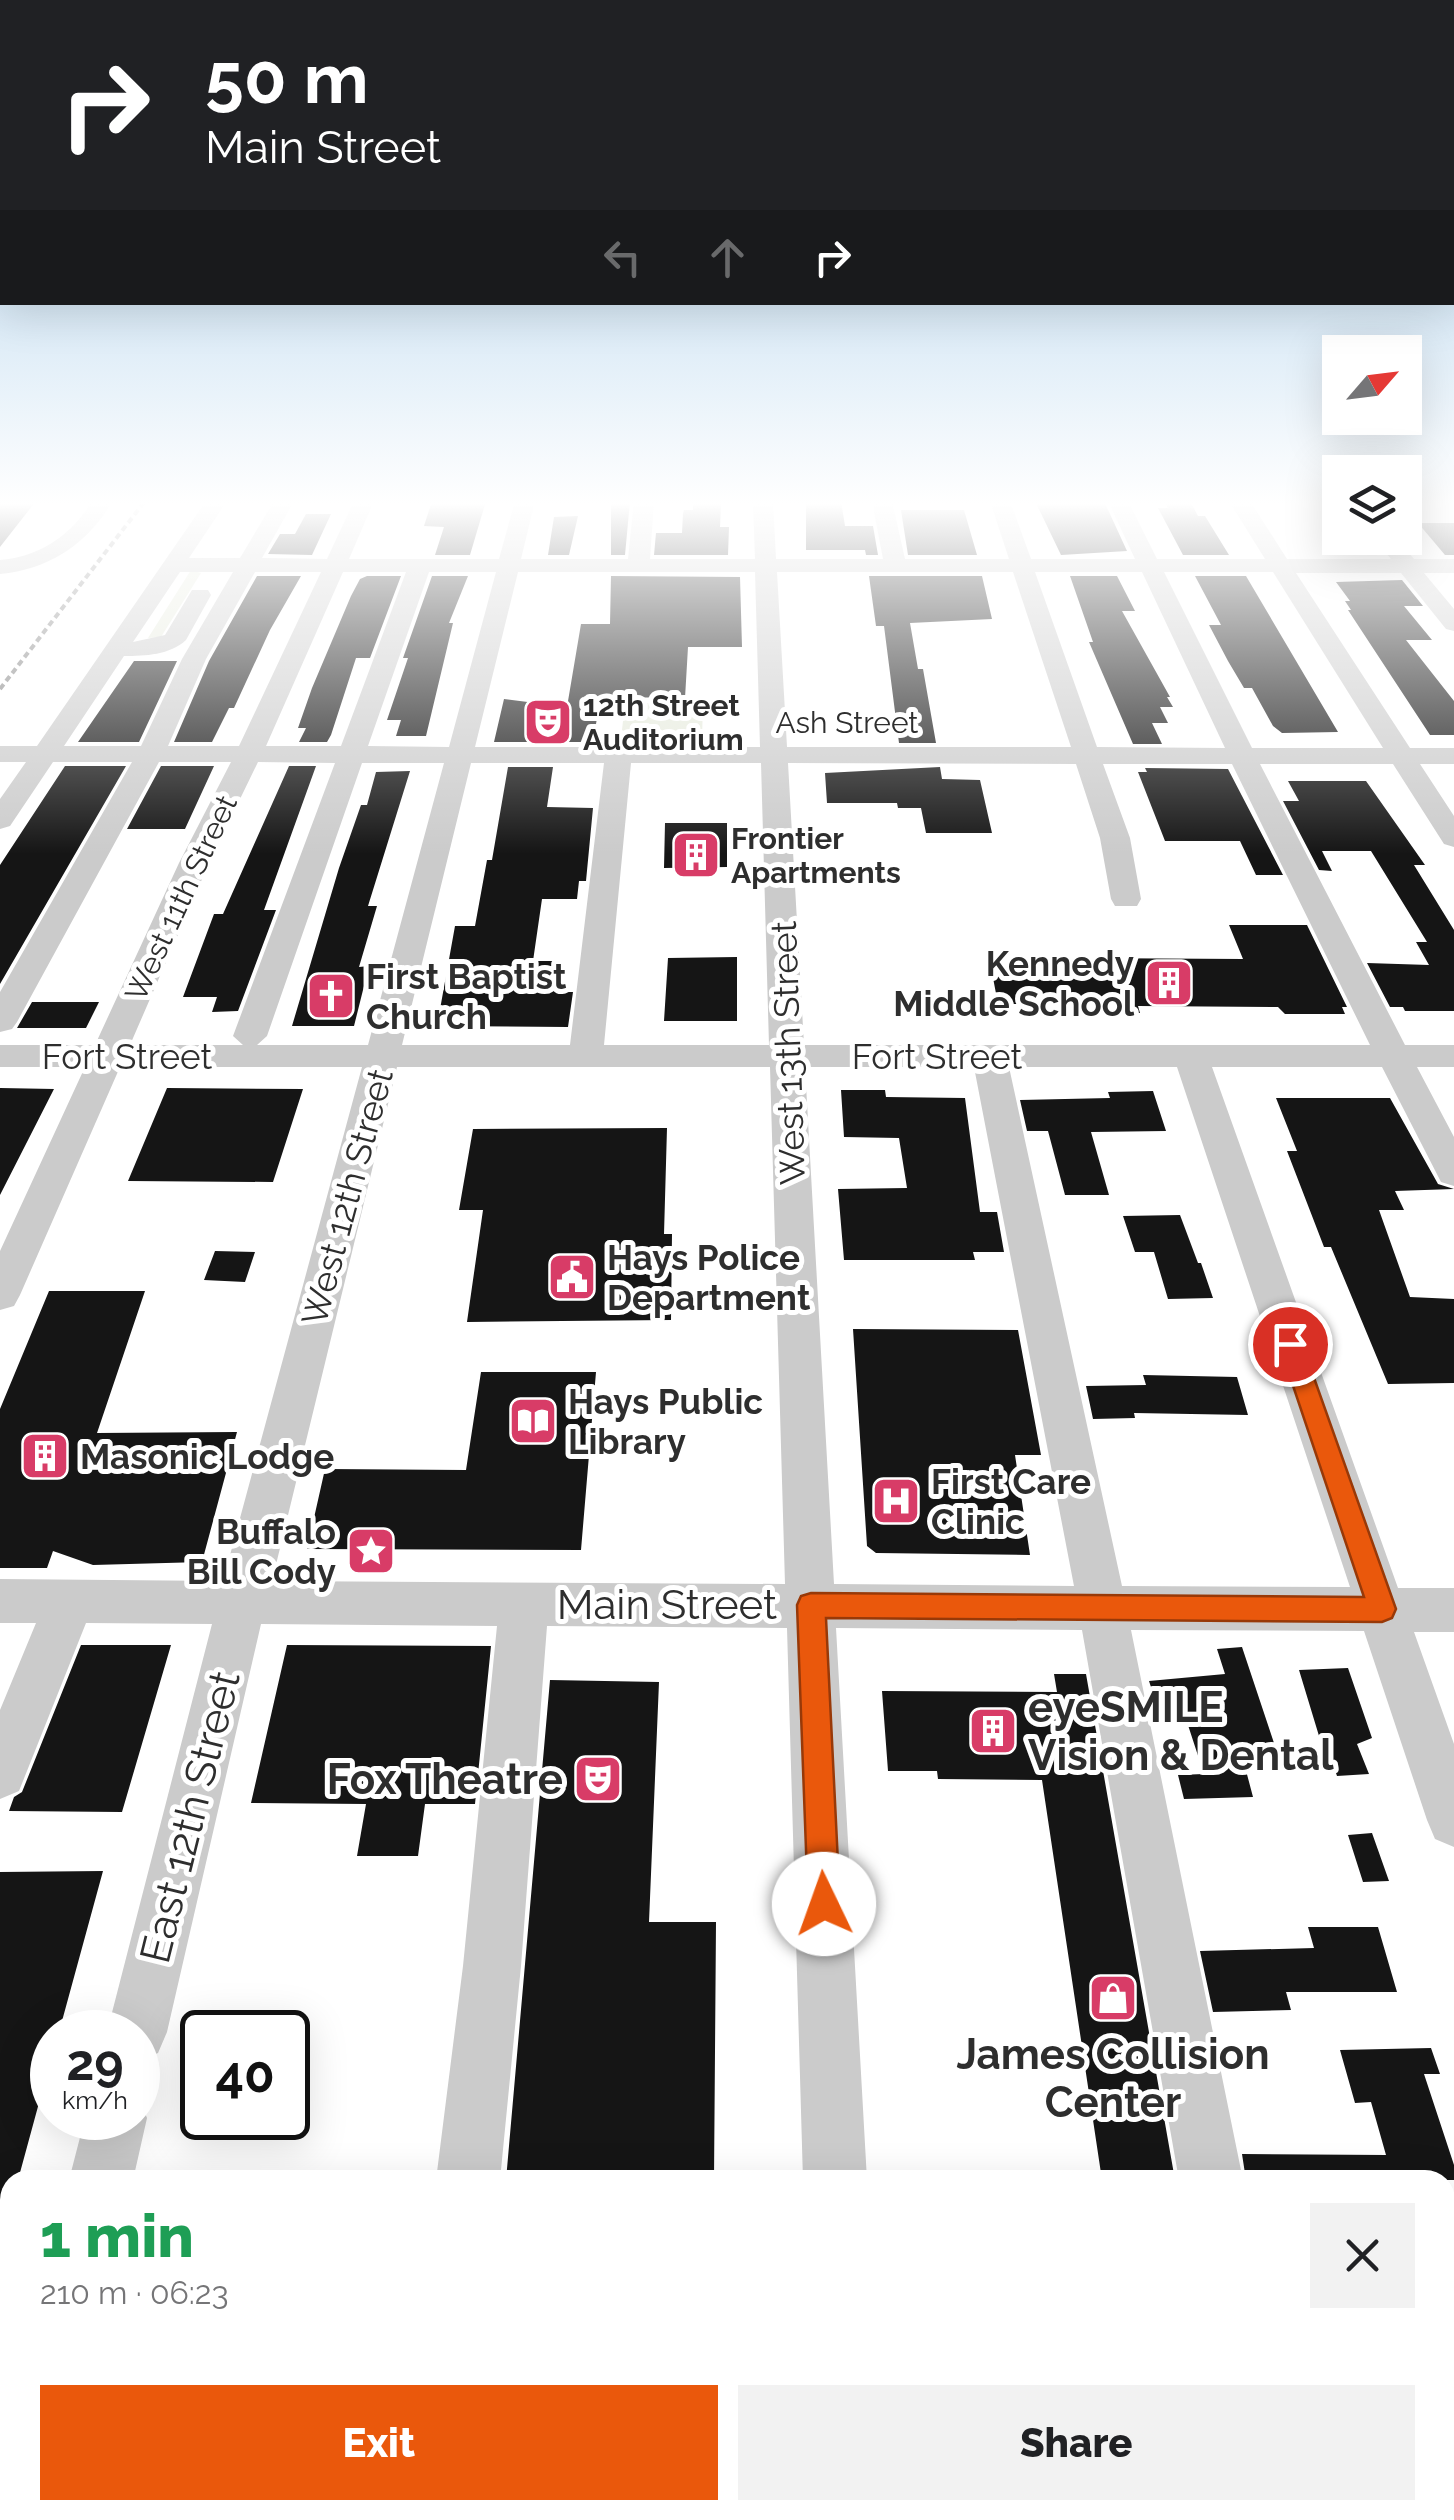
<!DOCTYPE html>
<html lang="en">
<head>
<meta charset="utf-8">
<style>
	body { margin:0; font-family:Raleway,sans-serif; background:#f2f2f2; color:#202124; height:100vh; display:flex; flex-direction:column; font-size:38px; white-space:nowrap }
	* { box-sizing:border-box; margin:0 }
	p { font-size:32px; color:#757577 }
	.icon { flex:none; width:55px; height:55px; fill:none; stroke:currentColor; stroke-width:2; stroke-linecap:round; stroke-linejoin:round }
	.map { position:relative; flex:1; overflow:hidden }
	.details { position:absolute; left:0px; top:2170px; width:1455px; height:350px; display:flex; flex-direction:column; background:#fff; border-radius:30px 30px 0 0; box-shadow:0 10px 40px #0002 }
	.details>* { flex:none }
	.banner { position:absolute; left:0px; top:0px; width:1455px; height:305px; box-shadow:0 10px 40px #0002; background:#202124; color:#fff; overflow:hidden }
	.needle { width:65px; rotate:62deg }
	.tools { position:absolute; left:1322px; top:335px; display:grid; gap:20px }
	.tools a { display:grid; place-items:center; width:100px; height:100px; border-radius:0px; background:#fff; box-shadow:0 10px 40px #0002; font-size:50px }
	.speed { position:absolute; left:30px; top:2010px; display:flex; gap:20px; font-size:50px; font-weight:700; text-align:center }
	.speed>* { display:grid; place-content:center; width:130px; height:130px; border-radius:50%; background:#fff; box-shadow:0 10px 40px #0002; line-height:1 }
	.speed small { font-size:25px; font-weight:400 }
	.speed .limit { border:5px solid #111; border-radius:15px; background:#fff; color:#111 }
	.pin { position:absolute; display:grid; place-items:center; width:85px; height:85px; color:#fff; margin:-42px; border:5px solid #fff; border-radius:50%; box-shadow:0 2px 10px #0007 }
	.me { position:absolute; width:110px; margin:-55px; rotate:357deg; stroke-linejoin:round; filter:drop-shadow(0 0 8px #0008) }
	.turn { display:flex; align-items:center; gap:35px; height:210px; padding:0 40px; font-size:45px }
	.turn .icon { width:130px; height:130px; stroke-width:2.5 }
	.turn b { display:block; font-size:70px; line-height:85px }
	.lanes { display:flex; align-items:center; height:95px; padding:0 40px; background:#0003; justify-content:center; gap:50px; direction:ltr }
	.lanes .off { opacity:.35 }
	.round { display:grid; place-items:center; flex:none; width:105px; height:105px; border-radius:0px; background:#f2f2f2 }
	.headline { display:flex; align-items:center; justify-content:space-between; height:170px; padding:0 40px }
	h1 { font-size:60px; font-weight:800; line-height:75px; color:#1e9e55 }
	.button { display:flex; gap:20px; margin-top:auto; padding:20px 40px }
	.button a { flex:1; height:115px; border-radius:0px; background:#ea580c; color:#fff; font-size:40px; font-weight:800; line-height:115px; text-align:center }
	.button a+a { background:#f2f2f2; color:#202124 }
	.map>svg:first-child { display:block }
	.green { fill:#e6eadc }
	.building { fill:#151515 }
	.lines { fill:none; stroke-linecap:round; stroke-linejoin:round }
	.minor { fill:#cbcbcb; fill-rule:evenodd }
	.rail { stroke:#838383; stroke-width:4; stroke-dasharray:6 4; stroke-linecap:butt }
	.route { fill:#ea580c; stroke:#983908; stroke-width:2.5 }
	.labels { text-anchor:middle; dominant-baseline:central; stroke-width:10; stroke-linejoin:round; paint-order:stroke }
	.far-poi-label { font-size:30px; font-weight:bold; fill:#2e2e2e; stroke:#fff; text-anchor:start }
	.far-street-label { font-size:30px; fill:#2e2e2e; stroke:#fff }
	.poi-label { font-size:35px; font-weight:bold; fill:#2e2e2e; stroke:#fff; text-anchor:start }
	.street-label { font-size:35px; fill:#2e2e2e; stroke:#fff }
	.near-street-label { font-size:42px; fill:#2e2e2e; stroke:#fff }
	.near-poi-label { font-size:42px; font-weight:bold; fill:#2e2e2e; stroke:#fff; text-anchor:start }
</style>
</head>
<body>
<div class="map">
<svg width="1454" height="2520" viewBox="0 0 1454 2520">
	<rect width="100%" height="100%" fill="#fff"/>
	<path class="green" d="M191,570L201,573L161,637L148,638Z
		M625,703H703L702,739H621Z"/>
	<path class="building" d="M0,501H36L0,547Z
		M432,501H486L470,555H435L444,527L424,526Z
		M611,501H630L625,555H611Z
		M806,501H841L845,526H873L878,555H866L865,550H806Z
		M1104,501L1127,551L1061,555L1036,503Z
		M1164,501H1190L1198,516H1205L1229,555H1183L1158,508H1168Z
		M693,503H721L720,527H729L728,555H654L656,533H682L683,514L684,510H693Z
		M901,510H964L977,555H908Z
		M306,514H331L312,555L268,554L280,534H295Z
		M578,516L569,555H548L554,517Z
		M1418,523H1454V555H1445Z
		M257,576H301L270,630L234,708H229L212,742H174L209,661Z
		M367,576H401L370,658H356L331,735L327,742H299L306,728H298L312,688L351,596L360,579Z
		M432,576H468L449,623H453L426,736H396L401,720H387L408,658H403Z
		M611,576L740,577L742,647H688L685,698L610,697L609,706H599L593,742H494L504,699L567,707L581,624H610Z
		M869,576H982L992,619L910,623L918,669H923L936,743H899L884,626H876Z
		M1070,576H1117L1135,611H1122L1170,697H1167L1173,707H1160L1168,723H1152L1162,744H1133L1089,642H1093Z
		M1195,576H1246L1338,732L1282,733L1273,726L1252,688H1244L1228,661L1209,625H1221Z
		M1402,580L1423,606H1404L1432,640H1406L1454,701V735H1430L1348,610H1351L1345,601H1350L1336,582Z
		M134,661H177L139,742H78Z
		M65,766H126L0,984V865Z
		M161,766H214L185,829H127Z
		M289,766H316L264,910H276L238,1011L212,1012L217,997H183L214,914H223Z
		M508,767H553L547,807L593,808L586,881H579L577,899H542L533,961H559L555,992H573L568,1027L437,1026L455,926H475L487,860H492Z
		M940,767L942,779L980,780L992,833H926L921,808H898L897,803H827L825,773Z
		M1145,768L1228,769L1283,875H1256L1240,841H1165L1138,772H1147Z
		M410,771L368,906H377L359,967L369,966L354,1026H292L339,868L361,805H367L376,772Z
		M1288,781H1366L1425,865H1414L1454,930V1011H1405L1403,1007H1390L1367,963L1429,965L1416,942H1427L1371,851H1322L1332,871L1319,870L1283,801H1299Z
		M665,823H727V867L664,868Z
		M1229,925H1307L1347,1007H1342L1345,1014H1285L1278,1007L1138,1006L1140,1013L1093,1012L1091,1004H998L990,962L1077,963L1076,958L1243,959Z
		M737,957V1021H664L668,958Z
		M32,1002H99L86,1028H17Z
		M0,1088L54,1089L0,1195Z
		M167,1088L303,1089L273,1182L128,1181Z
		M841,1090H885L886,1097L965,1098L980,1212H997L1004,1252H973L975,1260H844L838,1189L907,1188L899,1138L844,1137Z
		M1153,1091L1166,1131L1091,1132L1109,1195H1065L1048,1131H1027L1020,1100L1110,1098L1108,1092Z
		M1276,1098H1390L1438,1184L1454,1189L1395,1191L1404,1210H1379L1410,1297L1454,1299V1383L1388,1384L1331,1247H1324L1287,1151H1297Z
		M667,1128L664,1234H672L671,1320L467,1322L483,1210H459L473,1129Z
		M1180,1215L1198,1263H1201L1213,1298L1168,1299L1154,1252H1135L1123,1216Z
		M215,1251L255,1252L245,1282L204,1280Z
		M49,1291H145L97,1433L237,1432L202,1562L93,1565L53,1551L47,1568H0V1409Z
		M853,1329L1018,1330L1041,1455H1015L1030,1555L876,1553L867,1546Z
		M481,1372H596L581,1550L307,1549L325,1469L466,1470Z
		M1143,1375L1237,1377L1248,1415L1134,1413L1135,1418L1093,1419L1086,1386L1146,1385Z
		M81,1645H171L122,1812L9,1811L14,1797L22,1792Z
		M287,1645L491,1646L475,1804H425L418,1856H357L366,1804L251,1803Z
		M1242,1647L1280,1761L1244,1763L1253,1797L1184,1799L1178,1775L1204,1774L1186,1719L1162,1721L1149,1681L1225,1674L1217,1649Z
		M1348,1668L1372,1738L1357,1744L1369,1774L1337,1776L1331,1758L1326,1759L1299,1670Z
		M1054,1674H1086L1175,2180H1102L1042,1780L938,1779L937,1771H888L882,1691L1057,1692Z
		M550,1680L659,1682L649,1922H716L714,2180H506Z
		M1372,1833L1389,1881L1363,1882L1348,1835Z
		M103,1871L59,2032H52V2055L18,2180H10L7,2219L0,2218V1872Z
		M1308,1927H1378L1397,1992H1286L1291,2010L1213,2012L1200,1951L1314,1948Z
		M1431,2048L1440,2074H1424L1454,2165V2180H1246L1242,2154L1386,2155L1371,2102L1355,2103L1340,2050Z"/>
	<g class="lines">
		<path class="minor" d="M92,501H113C87,544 50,569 0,574V560C39,557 72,535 92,501Z
			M206,501H227L189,558H240L274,501H294L262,558L327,559L354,501H374L349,559H499L515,501H535L521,559H628L634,501H654L650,559H755L753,501H773L776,559H883L872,501H892L905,559H1009L990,501H1010L1031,559H1135L1108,501H1128L1157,559H1265L1229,501H1250L1287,559H1391L1386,553L1397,546L1405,548L1414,559H1454V573H1424L1454,609V631L1446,629L1401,573H1296L1410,748H1454V764H1420L1454,816V847L1444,844L1393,764H1260L1405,1045H1454V1067H1417L1454,1137V1186L1441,1182L1382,1067H1212L1398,1588H1454V1632H1414L1454,1744V1847L1435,1839L1427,1820L1364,1631L1131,1630L1243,2180H1179L1082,1630L836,1628L867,2180H803L787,1628L547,1626L521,1966L500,2180H436L463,1966L497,1626L261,1624L167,2032L158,2053L138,2062V2032H107L212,1624L86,1623L19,1791L0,1799V1710L36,1623H0V1579L223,1581L362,1067H120L20,1295L14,1306L0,1310V1251L85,1067H0V1045H95L179,863L231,762H159L17,1022L12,1029L0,1032V992L132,762H53L10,826L0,829V799L26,762H0V746H37ZM180,572H233L182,659L141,746H64L124,656C145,656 170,655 186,640L211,595L208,590H192L165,635L133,642ZM255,572H321L239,746H168L206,659ZM343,572H406L341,746H266ZM429,572H496L449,747L368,746ZM518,572H755L760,747H475ZM777,572H1013L1071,747H787ZM1035,572H1142L1225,748L1097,747ZM1164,572H1273L1383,748H1252ZM258,762L335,763L233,1036L243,1045H130L209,863ZM362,763H444L368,1045H257L267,1036ZM471,763H604L570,1045H402ZM631,763H761L769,1045H604ZM788,763L1076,764L1100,838L1111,899L1115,906H1137L1141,899L1130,838L1103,764H1232L1370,1045H804ZM397,1067H770L785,1584L272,1581ZM805,1067H974L1074,1586L834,1584ZM1009,1067H1177L1350,1587L1122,1586Z
			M138,2096L147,2118L133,2180H69L85,2118H138Z
			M10,2476V2510H50L47,2520H0V2480Z
			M394,2510H466L465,2520H393Z
			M812,2510H884V2520H812Z
			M1241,2510H1313L1315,2520H1243Z"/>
		<path class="rail" d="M0,689L145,501"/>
	</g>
	<linearGradient id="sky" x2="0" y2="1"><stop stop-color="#9cc7e8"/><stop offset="0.59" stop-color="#fff"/><stop offset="1" stop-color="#fff" stop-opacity="0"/></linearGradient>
	<rect width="1454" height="854" fill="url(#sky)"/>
	<path class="route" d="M1290,1335L1299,1337L1302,1344L1396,1609L1392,1618L1382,1622L826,1618L840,1904L835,1915L824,1920L812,1915L808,1904L797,1605L801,1596L811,1593L1364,1597L1279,1344L1282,1337Z"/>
	<defs>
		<g id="theatre-square" transform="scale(2.5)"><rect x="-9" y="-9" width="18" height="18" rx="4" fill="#d83c67" stroke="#fff"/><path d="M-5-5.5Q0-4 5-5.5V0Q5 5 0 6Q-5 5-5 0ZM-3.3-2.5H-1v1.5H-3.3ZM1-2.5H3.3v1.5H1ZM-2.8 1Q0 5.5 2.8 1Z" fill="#fff"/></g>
		<g id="building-square" transform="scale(2.5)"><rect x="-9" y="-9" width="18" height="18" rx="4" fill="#d83c67" stroke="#fff"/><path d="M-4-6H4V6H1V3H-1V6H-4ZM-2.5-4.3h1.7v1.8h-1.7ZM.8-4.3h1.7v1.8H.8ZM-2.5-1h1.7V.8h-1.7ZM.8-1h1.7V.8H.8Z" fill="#fff"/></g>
		<g id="church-square" transform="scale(2.5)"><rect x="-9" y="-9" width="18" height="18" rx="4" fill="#d83c67" stroke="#fff"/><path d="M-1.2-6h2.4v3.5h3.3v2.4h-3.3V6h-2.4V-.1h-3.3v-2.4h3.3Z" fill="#fff"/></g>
		<g id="civic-square" transform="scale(2.5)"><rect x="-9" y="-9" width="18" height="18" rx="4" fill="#d83c67" stroke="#fff"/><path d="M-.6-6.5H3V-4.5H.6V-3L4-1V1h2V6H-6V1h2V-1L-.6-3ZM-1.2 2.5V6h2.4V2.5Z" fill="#fff"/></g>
		<g id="library-square" transform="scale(2.5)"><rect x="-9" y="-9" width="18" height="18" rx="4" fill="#d83c67" stroke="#fff"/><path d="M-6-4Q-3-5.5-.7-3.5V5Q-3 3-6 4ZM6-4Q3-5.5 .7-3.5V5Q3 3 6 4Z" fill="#fff"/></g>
		<g id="hospital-square" transform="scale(2.5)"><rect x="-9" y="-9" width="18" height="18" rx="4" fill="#d83c67" stroke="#fff"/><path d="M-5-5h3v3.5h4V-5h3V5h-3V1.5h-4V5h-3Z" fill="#fff"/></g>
		<g id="sight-square" transform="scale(2.5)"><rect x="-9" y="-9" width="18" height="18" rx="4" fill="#d83c67" stroke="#fff"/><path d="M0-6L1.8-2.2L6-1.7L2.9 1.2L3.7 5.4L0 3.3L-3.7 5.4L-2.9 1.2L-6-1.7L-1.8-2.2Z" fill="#fff"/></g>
		<g id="shop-square" transform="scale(2.5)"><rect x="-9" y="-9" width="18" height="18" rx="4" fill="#d83c67" stroke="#fff"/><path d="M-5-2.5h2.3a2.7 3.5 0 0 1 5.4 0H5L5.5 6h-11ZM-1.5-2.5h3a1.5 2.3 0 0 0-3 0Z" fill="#fff"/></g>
	</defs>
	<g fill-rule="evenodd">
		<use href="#theatre-square" x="548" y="722"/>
		<use href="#building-square" x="696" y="855"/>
		<use href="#building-square" x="1169" y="983"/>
		<use href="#church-square" x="331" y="996"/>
		<use href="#civic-square" x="572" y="1277"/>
		<use href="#library-square" x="533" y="1421"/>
		<use href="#building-square" x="45" y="1456"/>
		<use href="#hospital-square" x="896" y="1501"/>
		<use href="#sight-square" x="371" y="1551"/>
		<use href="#building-square" x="993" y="1731"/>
		<use href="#theatre-square" x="598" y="1779"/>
		<use href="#shop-square" x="1113" y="1998"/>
	</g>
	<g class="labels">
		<g class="far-poi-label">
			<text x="583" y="705">12th Street<tspan x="583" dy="34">Auditorium</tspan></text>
			<text x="731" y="838">Frontier<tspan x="731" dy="34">Apartments</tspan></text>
		</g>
		<g class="far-street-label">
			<text x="847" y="722">Ash Street</text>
			<text transform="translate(181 898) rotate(-65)">West 11th Street</text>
		</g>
		<g class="poi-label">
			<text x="1134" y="963" text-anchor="end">Kennedy<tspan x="1134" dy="40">Middle School</tspan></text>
			<text x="366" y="976">First Baptist<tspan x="366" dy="40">Church</tspan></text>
			<text x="607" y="1257">Hays Police<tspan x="607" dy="40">Department</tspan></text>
			<text x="568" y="1401">Hays Public<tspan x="568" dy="40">Library</tspan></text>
			<text x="80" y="1456">Masonic Lodge</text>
			<text x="931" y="1481">First Care<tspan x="931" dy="40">Clinic</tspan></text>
			<text x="336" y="1531" text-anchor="end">Buffalo<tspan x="336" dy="40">Bill Cody</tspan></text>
		</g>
		<g class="street-label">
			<text transform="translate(788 1053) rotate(-92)">West 13th Street</text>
			<text x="127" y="1056">Fort Street</text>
			<text x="937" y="1056">Fort Street</text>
			<text transform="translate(347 1197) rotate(-75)">West 12th Street</text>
		</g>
		<g class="near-street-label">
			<text x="667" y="1604">Main Street</text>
			<text transform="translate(190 1817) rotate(-76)">East 12th Street</text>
		</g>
		<g class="near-poi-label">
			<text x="1028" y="1707">eyeSMILE<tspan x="1028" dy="48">Vision &amp; Dental</tspan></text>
			<text x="563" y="1779" text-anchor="end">Fox Theatre</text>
			<text x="1113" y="2054" text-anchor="middle">James Collision<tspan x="1113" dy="48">Center</tspan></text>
		</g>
	</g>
</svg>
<div class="tools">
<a><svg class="needle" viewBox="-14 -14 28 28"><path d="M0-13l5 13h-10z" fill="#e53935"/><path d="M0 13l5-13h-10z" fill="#757577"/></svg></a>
<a><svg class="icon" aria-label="layers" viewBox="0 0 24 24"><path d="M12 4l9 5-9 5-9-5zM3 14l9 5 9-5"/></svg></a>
</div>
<div class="speed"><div>29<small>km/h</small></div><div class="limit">40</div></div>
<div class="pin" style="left:1290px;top:1344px;background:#d93025"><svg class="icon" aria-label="arrive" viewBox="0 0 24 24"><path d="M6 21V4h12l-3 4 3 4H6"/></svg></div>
<svg class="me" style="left:824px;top:1904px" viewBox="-20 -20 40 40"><circle r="19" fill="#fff"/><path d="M0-13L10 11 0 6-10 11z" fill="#ea580c"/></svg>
<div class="banner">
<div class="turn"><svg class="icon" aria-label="right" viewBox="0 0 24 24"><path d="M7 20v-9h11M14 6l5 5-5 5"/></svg><div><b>50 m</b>Main Street</div></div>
<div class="lanes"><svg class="icon off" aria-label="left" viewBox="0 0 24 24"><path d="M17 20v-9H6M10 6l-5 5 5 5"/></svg><svg class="icon off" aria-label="ahead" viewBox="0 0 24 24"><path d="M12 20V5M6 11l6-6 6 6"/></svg><svg class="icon" aria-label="right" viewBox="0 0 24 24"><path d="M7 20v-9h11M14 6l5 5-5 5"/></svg></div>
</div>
<section class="details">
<div class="headline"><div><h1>1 min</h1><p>210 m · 06:23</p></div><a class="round"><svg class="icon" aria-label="close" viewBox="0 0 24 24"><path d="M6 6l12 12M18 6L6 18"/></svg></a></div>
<div class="button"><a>Exit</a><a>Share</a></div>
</section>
</div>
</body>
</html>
